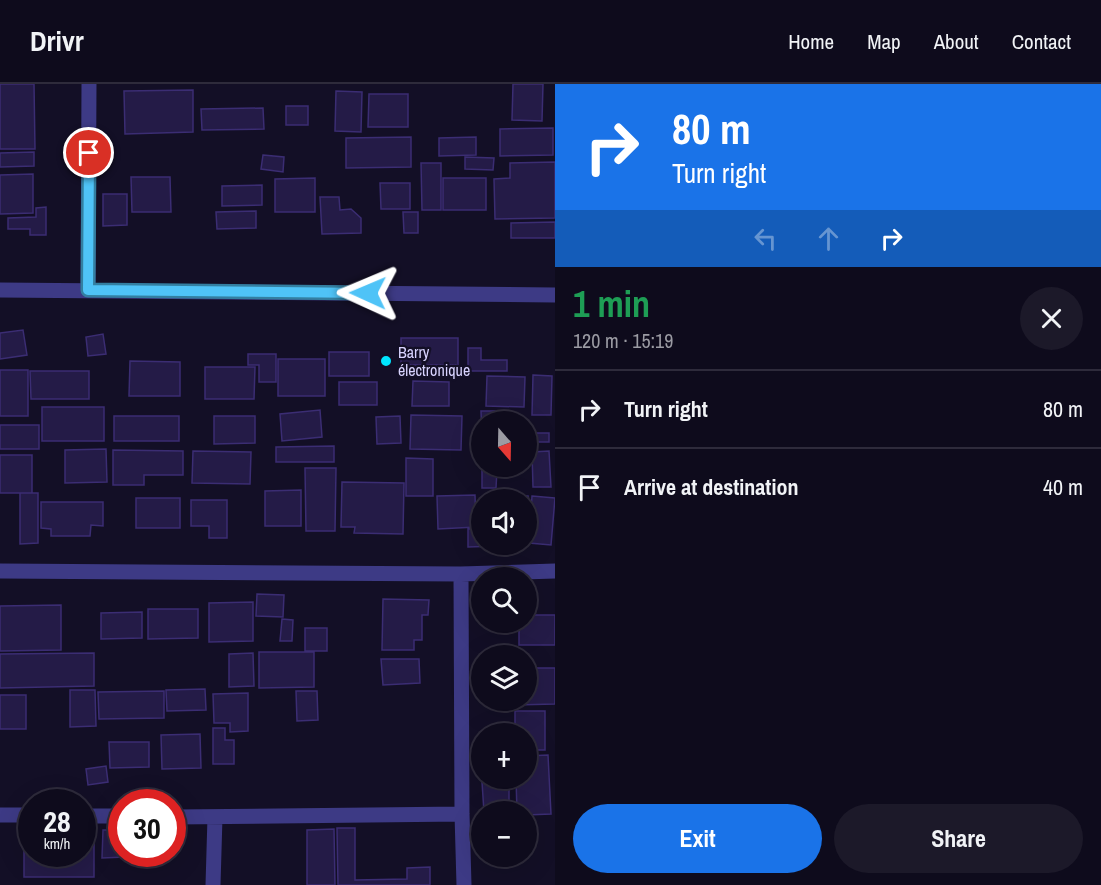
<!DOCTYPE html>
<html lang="en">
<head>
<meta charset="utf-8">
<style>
	body { margin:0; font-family:"Archivo Narrow",sans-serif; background:#1c1929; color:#f1f3f6; height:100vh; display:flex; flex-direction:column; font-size:22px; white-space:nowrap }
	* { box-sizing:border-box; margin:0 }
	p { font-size:20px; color:#9b9ba3 }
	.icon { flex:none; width:33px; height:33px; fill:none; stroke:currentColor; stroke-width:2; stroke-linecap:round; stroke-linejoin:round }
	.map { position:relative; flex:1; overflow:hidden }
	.drawer { display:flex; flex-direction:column; background:#0e0b1c; width:546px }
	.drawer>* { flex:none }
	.top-card { background:#1a73e8; color:#fff; overflow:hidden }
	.needle { width:39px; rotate:160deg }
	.buttons { position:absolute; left:471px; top:327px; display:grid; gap:12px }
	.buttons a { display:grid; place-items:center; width:66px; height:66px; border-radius:50%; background:#0e0b1c; box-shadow:0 6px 24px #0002,0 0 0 2px #2e2b3b; font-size:30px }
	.speed { position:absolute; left:18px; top:705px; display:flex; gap:12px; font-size:30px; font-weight:700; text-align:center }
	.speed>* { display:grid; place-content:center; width:78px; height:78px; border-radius:50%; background:#0e0b1c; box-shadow:0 6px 24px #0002,0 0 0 2px #2e2b3b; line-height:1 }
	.speed small { font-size:15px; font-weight:400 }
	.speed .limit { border:9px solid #d22; background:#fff; color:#111 }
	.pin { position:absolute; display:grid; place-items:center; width:51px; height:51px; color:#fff; margin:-26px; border:3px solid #fff; border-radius:50%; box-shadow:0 2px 6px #0007 }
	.me { position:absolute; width:66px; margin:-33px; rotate:271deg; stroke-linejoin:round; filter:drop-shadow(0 0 4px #0008) }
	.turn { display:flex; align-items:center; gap:21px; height:126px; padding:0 18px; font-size:27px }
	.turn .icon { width:78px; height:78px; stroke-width:2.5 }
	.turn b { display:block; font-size:42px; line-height:51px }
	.lanes { display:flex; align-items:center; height:57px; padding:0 18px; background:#0003; justify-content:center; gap:30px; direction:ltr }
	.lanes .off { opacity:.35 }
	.round { display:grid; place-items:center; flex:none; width:63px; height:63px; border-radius:32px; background:#1c1929 }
	.summary { display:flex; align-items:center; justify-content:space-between; height:102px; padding:0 18px }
	h1 { font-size:36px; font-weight:700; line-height:45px; color:#1e9e55 }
	.cta { display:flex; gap:12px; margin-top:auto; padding:12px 18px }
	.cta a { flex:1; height:69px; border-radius:36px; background:#1a73e8; color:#fff; font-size:24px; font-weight:700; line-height:69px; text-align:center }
	.cta a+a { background:#1c1929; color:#f1f3f6 }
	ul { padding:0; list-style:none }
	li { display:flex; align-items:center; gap:18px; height:78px; padding:0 18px; border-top:2px solid #2e2b3b }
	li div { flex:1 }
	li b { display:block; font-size:22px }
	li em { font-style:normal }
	header { display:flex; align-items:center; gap:36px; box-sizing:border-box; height:84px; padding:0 30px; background:#0e0b1c; border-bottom:2px solid #2e2b3b }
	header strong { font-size:28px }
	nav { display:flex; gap:33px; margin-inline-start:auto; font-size:21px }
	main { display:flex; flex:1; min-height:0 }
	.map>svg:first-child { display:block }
	.building { fill:#241b47; stroke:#3b2d73; stroke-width:1.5 }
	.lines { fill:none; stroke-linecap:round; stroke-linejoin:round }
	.minor { stroke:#3d3a85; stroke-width:15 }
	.route-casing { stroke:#337fa1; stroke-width:15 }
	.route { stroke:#4fc3f7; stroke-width:10 }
	.poi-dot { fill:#00e5ff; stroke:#130f26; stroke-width:2 }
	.labels { text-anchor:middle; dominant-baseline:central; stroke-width:4.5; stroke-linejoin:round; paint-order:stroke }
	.poi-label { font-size:16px; fill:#d9d4ff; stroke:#130f26; text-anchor:start }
</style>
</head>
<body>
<header>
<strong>Drivr</strong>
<nav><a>Home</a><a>Map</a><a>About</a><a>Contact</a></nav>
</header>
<main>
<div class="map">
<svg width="555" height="801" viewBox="0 0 555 801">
	<rect width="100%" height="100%" fill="#130f26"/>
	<path class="building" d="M0,0H34L35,65H0Z
		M513,0H543L542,37L512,36Z
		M193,6V48L125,50L124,7Z
		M336,7L362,8L361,48L335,47Z
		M369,10H408V43H368Z
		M286,22H308V41H286Z
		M263,24L264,45L202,46L201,25Z
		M553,44V71L500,72V45Z
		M411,53V83L346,84V54Z
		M476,53V71L439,72V54Z
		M34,68V82L0,83V69Z
		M263,71L284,73L283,88L261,85Z
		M465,73L494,74L493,86L465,85Z
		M555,78V134L495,135L494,95L510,94V79Z
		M421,79H441V126H422Z
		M33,90V129L0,130V91Z
		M131,93H170L171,128H132Z
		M315,94V128H275V95Z
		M443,94H486V126H443Z
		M380,99H410V125H381Z
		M262,101V121L222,122V102Z
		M103,110H127V141L103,142Z
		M320,113H339L340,126L351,125L361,134V149L322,150Z
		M46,123V151H30V145H8V134L36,133V124Z
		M256,127V144L217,145L216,128Z
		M403,128H418V149H404Z
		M555,138V154H511V139Z
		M23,246L27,271L0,275V249Z
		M103,250L106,270L88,272L86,253Z
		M401,254H458V281H401Z
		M468,264H481V276H507V287H468Z
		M329,268H369V292H329Z
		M248,270H276V298H259V281H248Z
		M278,275H325V312H278Z
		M130,277L180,278V312H129Z
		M205,283H255L254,315H205Z
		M0,286H28V332H0Z
		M30,287H89V315H31Z
		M533,291L552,292L551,331H532Z
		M487,292L525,293L524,323L486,322Z
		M413,297L449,298V322H412Z
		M339,298H377V321H339Z
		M42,323H104V357H42Z
		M320,326L322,353L282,357L280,330Z
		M481,327H495V338H482V353Z
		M411,331L462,332L461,366L410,365Z
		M114,332H179V357H114Z
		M214,332H255V359L214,360Z
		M400,332L401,359L377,360L376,333Z
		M0,341H39V365H0Z
		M526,349H549V358H526Z
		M334,362V378H276V363Z
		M106,365L107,398L65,399V366Z
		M113,366L183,367V391H144V401H113Z
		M193,367L251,368L250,400L192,399Z
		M549,367L551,403H533L532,368Z
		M0,371H32V409H0Z
		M406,374L433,375V412H406Z
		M305,384H336L335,447H306Z
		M482,386H497L496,404H482Z
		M342,398L404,399L403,450L354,449L355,443H341Z
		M301,406V442H265V407Z
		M20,409H38V459L20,460Z
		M475,411L476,443L438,445L437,412Z
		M528,412L529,427H526V416H490V414Z
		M532,412L555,414L551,461L529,459Z
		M136,414H180V444H136Z
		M191,416H227V454H209V442H191Z
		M41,418H103V442L91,441L90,452H51V445L41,444Z
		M482,444V460L497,462L468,463V445Z
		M257,510L284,511L283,533L256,532Z
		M383,515L429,516L428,531H422V556H414V566H382Z
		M253,518V557L209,558V519Z
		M61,521V566L0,567V522Z
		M148,525H198V554L148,555Z
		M142,528V554L101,555V529Z
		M526,531H555V561H519V538H526Z
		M282,535L293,536L292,557H280Z
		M305,544H327V567H305Z
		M259,568H314V603L259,604Z
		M94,569V602L0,604V570Z
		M253,569L254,602L229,603V570Z
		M381,575H419L420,599L383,601Z
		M526,584H555V620L515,621V616H526Z
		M205,605L206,626L167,627L166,606Z
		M70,606H95L96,642L70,643Z
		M164,607V634L99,635L98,608Z
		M296,607H317L318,636L297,637Z
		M248,609V647L230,648V639H214L213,610Z
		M0,611H26V645H0Z
		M515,627H545V666H526V650H515Z
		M213,644H225V656H234V680H213Z
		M200,650L201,684L162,685L161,651Z
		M109,658H149V683L110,684Z
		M548,671L551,730L526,731V728H517L516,694H526V672Z
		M106,682L108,698L88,701L86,685Z
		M482,698H509V728H484Z
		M337,744H355V796L407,795V784L430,783V801H338Z
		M334,745L335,801H307V746Z
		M103,746H122V770H125V773L102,774Z
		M24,754H32V770H82V754L94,755V793H24Z"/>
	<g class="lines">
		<path class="minor" d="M0,206L555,211
			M88,206L89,0
			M0,487L461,490L555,487
			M461,490L462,730L464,801
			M0,731H32
			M82,732H122
			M172,733L462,730
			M213,801L215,733"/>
	</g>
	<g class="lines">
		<g class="route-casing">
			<path id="route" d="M89,69L88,206L368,209"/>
		</g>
		<use href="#route" class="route"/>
	</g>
	<circle class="poi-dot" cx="386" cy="277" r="6"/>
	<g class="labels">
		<g class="poi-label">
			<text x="398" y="268">Barry<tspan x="398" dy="18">électronique</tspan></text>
		</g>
	</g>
</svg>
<div class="buttons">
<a><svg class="needle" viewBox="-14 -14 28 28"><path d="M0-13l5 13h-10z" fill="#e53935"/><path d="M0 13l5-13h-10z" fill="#9b9ba3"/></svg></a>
<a><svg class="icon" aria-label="sound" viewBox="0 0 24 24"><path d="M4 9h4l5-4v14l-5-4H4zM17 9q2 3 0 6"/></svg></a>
<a><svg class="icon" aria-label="search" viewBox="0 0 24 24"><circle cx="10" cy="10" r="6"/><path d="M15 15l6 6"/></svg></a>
<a><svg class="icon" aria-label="layers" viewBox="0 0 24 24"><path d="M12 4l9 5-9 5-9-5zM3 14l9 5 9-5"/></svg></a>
<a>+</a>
<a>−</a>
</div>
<div class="speed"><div>28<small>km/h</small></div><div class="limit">30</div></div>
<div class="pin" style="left:89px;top:69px;background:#d93025"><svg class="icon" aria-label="arrive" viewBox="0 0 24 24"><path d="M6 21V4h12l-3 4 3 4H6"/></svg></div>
<svg class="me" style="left:368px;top:209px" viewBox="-20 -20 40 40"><path d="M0-17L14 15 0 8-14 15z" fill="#4fc3f7" stroke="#fff" stroke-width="4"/></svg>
</div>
<section class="drawer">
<div class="top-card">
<div class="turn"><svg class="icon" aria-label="right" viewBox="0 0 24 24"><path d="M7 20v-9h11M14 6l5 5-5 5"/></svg><div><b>80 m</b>Turn right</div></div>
<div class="lanes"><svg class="icon off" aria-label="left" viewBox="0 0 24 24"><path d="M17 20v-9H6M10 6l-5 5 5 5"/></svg><svg class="icon off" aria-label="ahead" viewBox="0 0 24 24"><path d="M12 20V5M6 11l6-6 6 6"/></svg><svg class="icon" aria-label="right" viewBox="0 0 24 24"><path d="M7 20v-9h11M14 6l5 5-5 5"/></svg></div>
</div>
<div class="summary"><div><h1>1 min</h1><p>120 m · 15:19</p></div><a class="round"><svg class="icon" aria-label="close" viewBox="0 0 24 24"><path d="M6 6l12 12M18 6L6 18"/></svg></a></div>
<ul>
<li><svg class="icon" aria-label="right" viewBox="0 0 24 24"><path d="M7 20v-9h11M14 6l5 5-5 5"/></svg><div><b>Turn right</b></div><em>80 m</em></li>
<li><svg class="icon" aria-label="arrive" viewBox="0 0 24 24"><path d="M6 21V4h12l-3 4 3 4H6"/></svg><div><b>Arrive at destination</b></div><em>40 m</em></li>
</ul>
<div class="cta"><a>Exit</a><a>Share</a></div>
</section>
</main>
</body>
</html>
